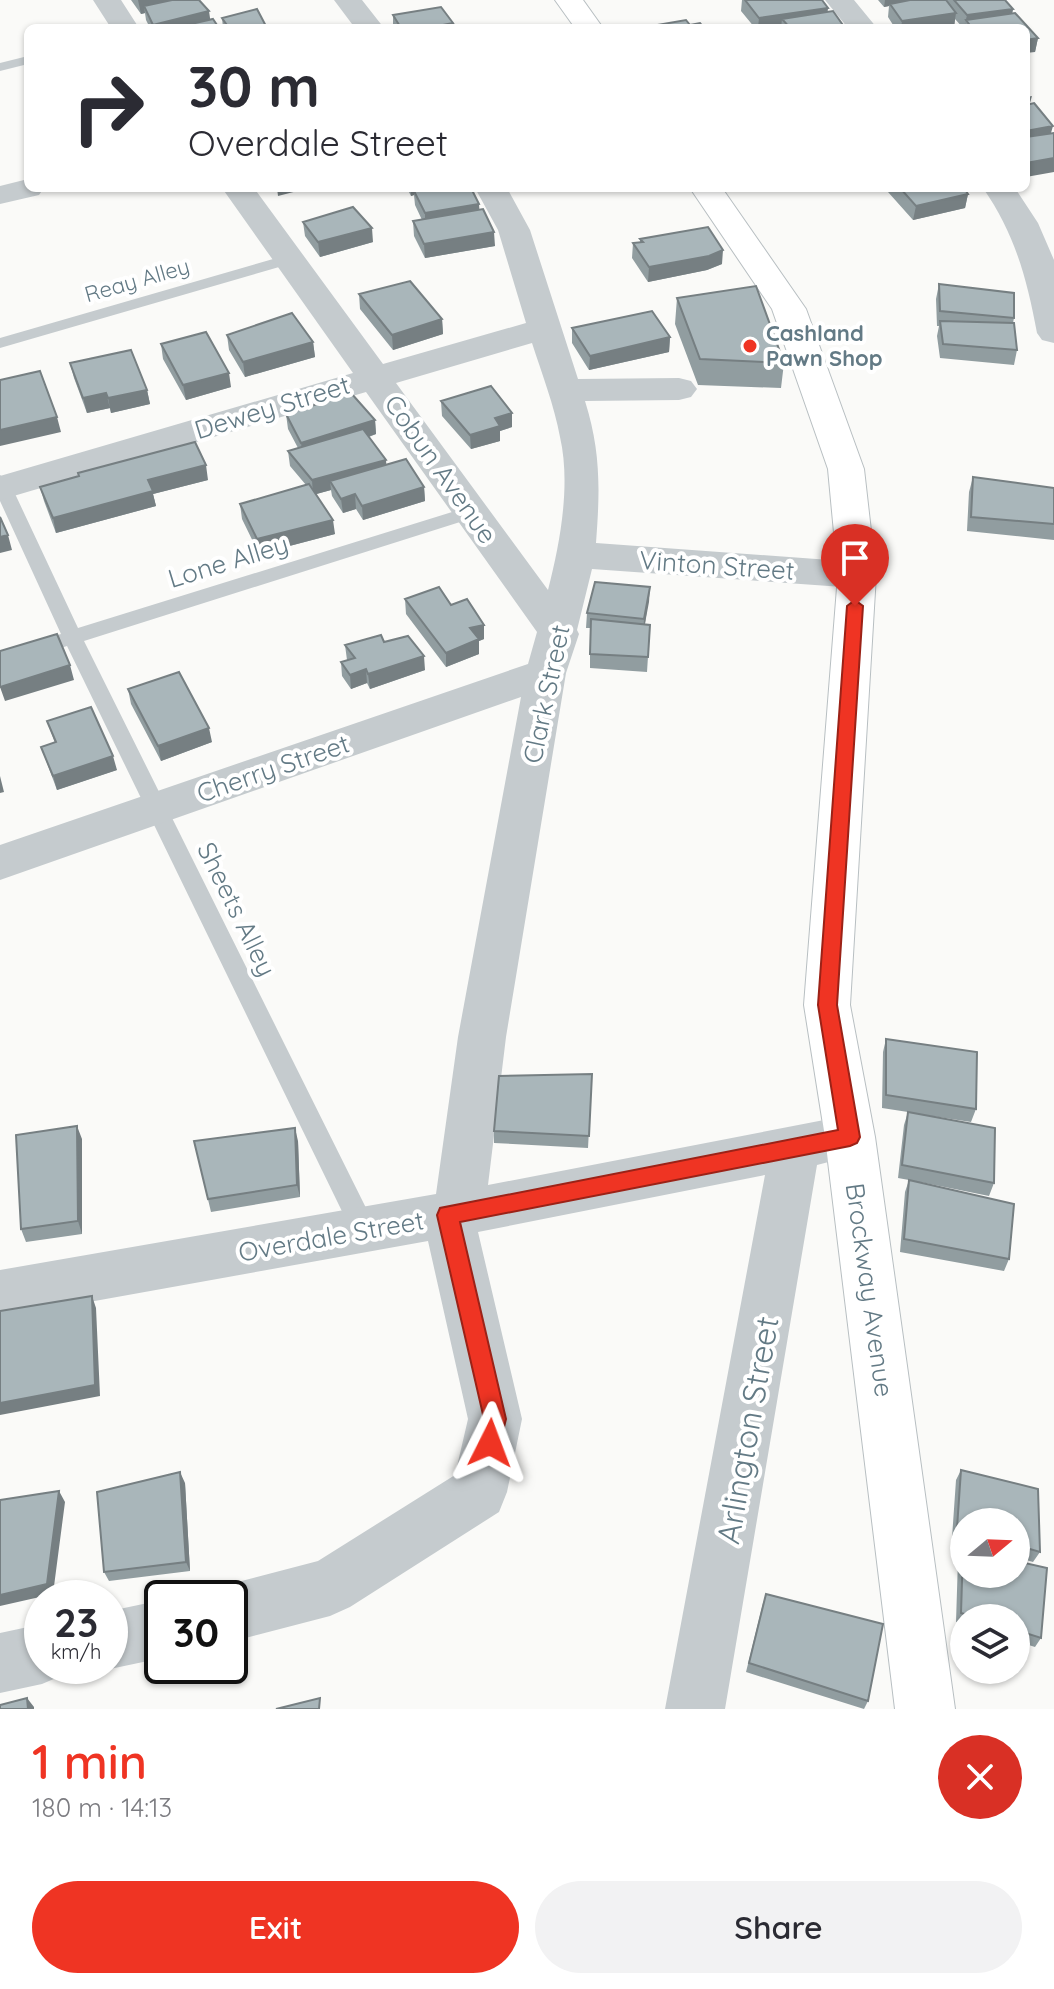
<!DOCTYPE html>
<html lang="en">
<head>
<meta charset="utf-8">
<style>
	body { margin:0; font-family:Quicksand,sans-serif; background:#f2f2f3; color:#2b2b33; height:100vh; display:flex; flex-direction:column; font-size:30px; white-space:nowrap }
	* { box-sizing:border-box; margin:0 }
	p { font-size:26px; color:#7c7c81 }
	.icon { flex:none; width:44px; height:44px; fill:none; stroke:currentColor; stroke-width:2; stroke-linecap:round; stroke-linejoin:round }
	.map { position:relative; height:1709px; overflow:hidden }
	.details { display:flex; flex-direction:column; background:#fff; flex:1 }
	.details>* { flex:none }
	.hud { position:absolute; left:24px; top:24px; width:1006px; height:168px; border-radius:12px; box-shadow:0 2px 6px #0004; background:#fff; color:#2b2b33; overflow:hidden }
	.needle { width:52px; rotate:71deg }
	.tools { position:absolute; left:950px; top:1508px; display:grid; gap:16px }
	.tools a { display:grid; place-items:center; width:80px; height:80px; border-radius:50%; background:#fff; box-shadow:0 2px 6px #0004; font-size:40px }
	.speed { position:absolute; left:24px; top:1580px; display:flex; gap:16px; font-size:40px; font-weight:700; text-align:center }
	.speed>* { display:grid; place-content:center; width:104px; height:104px; border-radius:50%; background:#fff; box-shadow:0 2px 6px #0004; line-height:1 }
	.speed small { font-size:20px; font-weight:400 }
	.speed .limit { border:4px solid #111; border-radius:12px; background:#fff; color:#111 }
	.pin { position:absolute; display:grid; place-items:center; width:68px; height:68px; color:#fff; margin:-82px -34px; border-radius:50% 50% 50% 0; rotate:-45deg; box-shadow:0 0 8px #0007 }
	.pin .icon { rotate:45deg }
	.me { position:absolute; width:88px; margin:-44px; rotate:3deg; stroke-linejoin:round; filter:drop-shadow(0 0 6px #0008) }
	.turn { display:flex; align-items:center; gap:28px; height:168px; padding:0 32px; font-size:36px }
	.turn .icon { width:104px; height:104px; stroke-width:2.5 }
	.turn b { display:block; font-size:56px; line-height:68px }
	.round { display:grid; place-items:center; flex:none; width:84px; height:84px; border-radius:42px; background:#f2f2f3 }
	.head { display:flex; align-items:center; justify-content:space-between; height:136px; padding:0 32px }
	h1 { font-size:48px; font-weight:600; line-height:60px; color:#ef3423 }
	.button { display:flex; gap:16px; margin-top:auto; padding:16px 32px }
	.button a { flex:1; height:92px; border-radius:48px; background:#ef3423; color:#fff; font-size:32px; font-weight:600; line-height:92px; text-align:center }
	.button a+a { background:#f2f2f3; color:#2b2b33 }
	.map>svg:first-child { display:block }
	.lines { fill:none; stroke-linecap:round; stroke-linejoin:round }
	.primary-casing { stroke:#b8bfc2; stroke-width:2 }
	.lane { fill:#c5cbce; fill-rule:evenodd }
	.street { fill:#c5cbce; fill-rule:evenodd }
	.primary { fill:#fff; fill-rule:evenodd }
	.wall { fill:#919da0 }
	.shaded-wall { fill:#767f82 }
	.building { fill:#a9b6ba; stroke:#767f82; stroke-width:2 }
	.route { fill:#ef3423; stroke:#9b2217; stroke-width:2 }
	.poi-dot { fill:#ef3423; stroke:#fff; stroke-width:3 }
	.labels { text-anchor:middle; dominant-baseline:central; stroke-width:8; stroke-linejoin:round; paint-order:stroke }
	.far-street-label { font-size:22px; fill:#637a85; stroke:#fff }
	.far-poi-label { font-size:22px; font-weight:bold; fill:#637a85; stroke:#fff; text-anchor:start }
	.street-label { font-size:26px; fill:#637a85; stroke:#fff }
	.near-street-label { font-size:32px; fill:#637a85; stroke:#fff }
</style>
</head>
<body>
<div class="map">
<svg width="1054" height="1709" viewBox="0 0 1054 1709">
	<rect width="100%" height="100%" fill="#fafaf8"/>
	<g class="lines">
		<g class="primary-casing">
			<path id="primary" d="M555,0H583L603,28H575Z
				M690,188H722L806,309L864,469L876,575L850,1005L875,1137L955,1709H895L825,1137L804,1005L838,575L828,469L772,309Z"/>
		</g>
		<path class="lane" d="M28,56V64L0,71V63Z
			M287,255L295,260L293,263L0,348V338Z
			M0,475L9,481L78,628L465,508L472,506L481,512L479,516L84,641L373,1222L377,1230L373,1238L364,1242L355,1238L67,646L0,667V653L61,634L0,501Z"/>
		<path class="street" d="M93,0H121L139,28H111Z
			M334,0H362L384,28H355Z
			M825,0H854L877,28H848Z
			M28,179V188H44L39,195L0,204V186Z
			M222,188H254L383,364L526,323L498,230L475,188H507L530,230L578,379L679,378L691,381L697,389L691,397L679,400L585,401C601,452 600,490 596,543L857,562L871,566L876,575L871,584L857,588L592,569L577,630L579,634L566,673L506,1037L488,1185L850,1115L867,1122L875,1137L867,1152L817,1165L725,1709H665L765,1175L478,1232L522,1419L507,1492L499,1512L350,1607L330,1616L230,1642V1598H207L209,1592L230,1584L318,1561L455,1475L468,1419L428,1241L0,1318V1270L436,1194L458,1037L521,697L0,880V845L528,664L537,632L366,392L0,500V476L353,373ZM532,343C542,374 554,405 560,437C571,485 560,543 548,590L396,383Z
			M983,188H1015L1038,223L1054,260V343L1042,340L1037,333C1027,279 1015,234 983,188Z
			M162,1600V1658L110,1669L102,1666H110V1611Z
			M42,1624V1666H67L63,1675L42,1684L0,1693V1633Z"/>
		<use href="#primary" class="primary"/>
	</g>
	<path class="wall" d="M131,0H199L210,20L219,28H150L146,20L145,13L141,14Z
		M742,0H822L828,8L827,12L845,28H755L741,11Z
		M878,0H1005L1013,9L1012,14L1038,38L1035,52L1026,28H963L955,19L954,27L895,28L888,17L889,6L884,7Z
		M393,15L453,23L454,28H393Z
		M222,18L267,28H223Z
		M407,188H471L479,204V210L495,246L425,258L414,236L413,221L422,220L415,205L414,195L411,196Z
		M889,188H964L968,194L965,208L913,220L888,192Z
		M303,222L373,242L320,257L305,236Z
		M640,239L722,264L707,270L648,282L632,258L633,243L640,242Z
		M939,284L1014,318L1013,323L1017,350L1014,365L940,358L937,336L939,326H937L936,299Z
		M359,294L442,319L443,334L393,350L360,309Z
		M677,298L784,363L781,388L698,385L675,324Z
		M572,328L670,337L669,352L589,370L572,343Z
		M227,335L313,342L315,357L245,377L229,350Z
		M161,344L231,387L186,400L163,359Z
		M70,363L147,390L150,404L111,413L110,408L87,413L74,378Z
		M441,401L512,413V427L500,431V441L471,449L442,416Z
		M286,414L375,420L376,434L369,437L386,460V465L424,487L425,501L363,520L356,509L343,513L332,496L331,490L316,494L335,534L259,554L242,519L240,504L306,485L290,466L288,451L298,448L288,429Z
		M78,473L208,480L153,494L156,506L56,533L44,501L40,487L79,476Z
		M973,477L1054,488V540L967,531L969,492Z
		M650,587L645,624L650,625L647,672L590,668V628H586L587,613Z
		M405,599L451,605L484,639L479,641V654L446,667L406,614Z
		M384,642L425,670L370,689L367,683L351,689L342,676L341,662L347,660L345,645Z
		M128,689L212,742L161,761L131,704Z
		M47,721L117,770L57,790L41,747L55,743Z
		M886,1039L976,1109L971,1122L912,1113L994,1183L989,1196L920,1182L1009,1259L1004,1271L900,1252L905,1192L909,1180L898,1178L904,1125L908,1112L882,1108L883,1052Z
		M592,1074L588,1148L494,1143V1131Z
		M82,1139V1234L26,1242L21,1229Z
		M194,1141H298L300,1197L211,1212Z
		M961,1470L1038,1489L1040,1552L1033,1562L1016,1557V1522H964V1542L952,1538L956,1480Z
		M185,1483L190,1571L109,1581L104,1572Z
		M963,1549L1041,1638L1035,1647L1016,1641V1618H964V1625L956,1622L958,1559Z
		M763,1603L868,1701L864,1709L746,1672Z"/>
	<path class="shaded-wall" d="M138,0H185L144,6L145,13L141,14Z
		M885,0H925L890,4L889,6L884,7Z
		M828,8L826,22L782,19L781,28H758L759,18Z
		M1013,9L1010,23L966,20L964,28L967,15Z
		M209,11L211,25L199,28H154L153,25Z
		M956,13L954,27L901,28L902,21Z
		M453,23V28H428Z
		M1038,38L1035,52L1026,53V40Z
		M1032,96L1028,110H1026V97Z
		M1053,126L1049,140L1026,145V131Z
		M1054,158V172L1026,177V163Z
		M277,188H309L278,196Z
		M411,188H450L414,191V195L411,196Z
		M968,194L965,208L913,220L916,206Z
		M479,204L480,218L425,228V213Z
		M372,228L373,242L320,257L318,242Z
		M494,232L495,246L425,258L424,244Z
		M723,250L722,264L707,270L648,282L649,267Z
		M442,319L443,334L393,350L392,335Z
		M670,337L669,352L589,370L590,356Z
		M313,342L315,357L245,377L243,362Z
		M229,373L231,387L186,400L183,385Z
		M147,390L150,404L111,413L108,398Z
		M106,393L110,408L87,413L83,398Z
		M512,413V427L500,431V441L471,449L470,435L495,418Z
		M57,417L61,432L0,446V430Z
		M375,420L376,434L303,458L301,443Z
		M386,460L387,475L330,481L331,490L313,495L312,480Z
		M206,465L208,480L153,494L156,506L56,533L53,518L148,480Z
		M424,487L425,501L363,520L362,506Z
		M355,494L356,509L343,513L341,499Z
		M333,520L335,534L259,554L257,539Z
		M8,535L12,550L0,553V537Z
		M650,587L649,602L643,634L644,619Z
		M484,625V639L479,641V654L446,667V653L470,628Z
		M424,656L425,670L370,689L368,674Z
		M70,665L74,680L5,701L0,687Z
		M366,669L367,683L351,689L350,675Z
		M209,728L212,742L161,761L158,746Z
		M113,756L117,770L57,790L53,776Z
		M0,776L4,792L0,793Z
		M77,1126L82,1139V1234L78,1221Z
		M295,1128L298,1141L300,1197L297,1185Z
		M92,1296L96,1308L100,1396L0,1415V1403Z
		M180,1472L185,1483L190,1571L186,1562Z
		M59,1491L65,1502L53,1594L0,1606V1595Z
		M27,1698L34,1707V1709H28Z"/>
	<path class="building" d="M172,0H199L209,11L153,25L144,6Z
		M745,0H822L828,8L759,18Z
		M910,0H946L956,13L902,21L890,4Z
		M954,0H1005L1013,9L967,15Z
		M441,7L453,23L428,28H401L393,15Z
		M257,9L267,28H229L222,18Z
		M833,11L845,28H790L782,19Z
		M1015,13L1038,38L1026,40V28H972L966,20Z
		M213,19L219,28H173Z
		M686,20L690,25L700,23L704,28H640Z
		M1034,103L1053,126L1026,131V105Z
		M1054,133V158L1026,163V137Z
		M431,188H471L479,204L425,213L414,191Z
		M900,188H964L968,194L916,206Z
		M353,207L372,228L318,242L303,222Z
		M483,209L494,232L424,244L413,221Z
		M708,227L723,250L709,256L649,267L633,243L643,242L640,239Z
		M410,281L442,319L392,335L359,294Z
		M939,284L1014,293V318L940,311Z
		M756,286L784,363L700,359L677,298Z
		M652,311L670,337L590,356L572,328Z
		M292,313L313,342L243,362L227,335Z
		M940,321L1014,323L1017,350L943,344Z
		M206,332L229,373L183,385L161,344Z
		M131,350L147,390L108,398L106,393L83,398L70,363Z
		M40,371L57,417L0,430V380Z
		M491,386L512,413L495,418L500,426L470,435L441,401Z
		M351,393L375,420L301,443L286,414Z
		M363,429L386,460L312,480L288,451Z
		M195,442L206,465L148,480L153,491L53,518L40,487L79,476L78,473Z
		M406,459L424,487L362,506L355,494L341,499L330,481Z
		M973,477L1054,488V524L971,517Z
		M309,484L333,520L257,539L240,504Z
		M0,517L8,535L0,537Z
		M595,582L650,587L644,619L587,613Z
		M439,587L451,605L467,599L484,625L470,628L479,639L446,653L405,599Z
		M591,619L650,625L648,657L590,654Z
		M57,634L70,665L0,687V651Z
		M381,635L384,642L408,636L424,656L368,674L366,669L350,675L341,662L355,658L345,645Z
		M179,672L209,728L158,746L128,689Z
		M91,707L113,756L53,776L41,747L56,742L47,721Z
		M886,1039L977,1052L976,1109L886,1095Z
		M592,1074L589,1136L494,1131L499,1076Z
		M908,1112L995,1128L994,1183L902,1165Z
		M77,1126L78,1221L21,1229L16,1135Z
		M295,1128L297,1185L208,1199L194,1141Z
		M909,1180L1014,1204L1009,1259L904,1239Z
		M92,1296L95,1385L0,1403V1311Z
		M961,1470L1038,1489L1040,1552L1016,1545V1522H964V1530L957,1528Z
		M180,1472L186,1562L104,1572L97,1492Z
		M59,1491L47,1584L0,1595V1500Z
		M963,1549L964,1574H1016V1561L1047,1568L1041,1638L1016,1630V1618H978L961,1613Z
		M766,1594L883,1624L868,1701L749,1663Z
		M27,1698L28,1709H0V1705Z
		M320,1698L319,1709H276Z"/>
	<path class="route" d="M855,600L863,606L837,1005L860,1137L857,1143L850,1146L460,1222L506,1419L498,1451L490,1454L482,1451L478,1443L484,1419L437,1215L440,1208L838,1130L818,1005L847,606Z"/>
	<circle class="poi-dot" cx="750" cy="346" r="8"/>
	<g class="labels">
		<g class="far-street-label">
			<text transform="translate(137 280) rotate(-16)">Reay Alley</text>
		</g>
		<g class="far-poi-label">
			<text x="766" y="333">Cashland<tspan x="766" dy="25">Pawn Shop</tspan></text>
		</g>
		<g class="street-label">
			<text transform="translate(272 407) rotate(-17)">Dewey Street</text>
			<text transform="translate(441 469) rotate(55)">Cobun Avenue</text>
			<text transform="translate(228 561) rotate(-17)">Lone Alley</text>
			<text transform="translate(717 565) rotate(4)">Vinton Street</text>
			<text transform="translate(546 694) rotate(-78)">Clark Street</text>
			<text transform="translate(273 768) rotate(-19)">Cherry Street</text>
			<text transform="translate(237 909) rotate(64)">Sheets Alley</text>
			<text transform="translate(331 1236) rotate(-10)">Overdale Street</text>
			<text transform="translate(870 1290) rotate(82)">Brockway Avenue</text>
		</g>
		<g class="near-street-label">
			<text transform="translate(747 1430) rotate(-80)">Arlington Street</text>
		</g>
	</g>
</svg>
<div class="tools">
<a><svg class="needle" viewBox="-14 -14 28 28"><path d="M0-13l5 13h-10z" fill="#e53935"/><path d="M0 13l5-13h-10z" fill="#7c7c81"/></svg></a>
<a><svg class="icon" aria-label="layers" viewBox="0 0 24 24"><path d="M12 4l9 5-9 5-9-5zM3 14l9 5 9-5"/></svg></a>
</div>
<div class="speed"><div>23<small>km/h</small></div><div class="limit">30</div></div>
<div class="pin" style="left:855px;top:606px;background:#d93025"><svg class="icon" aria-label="arrive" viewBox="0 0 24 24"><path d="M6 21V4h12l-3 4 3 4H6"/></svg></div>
<svg class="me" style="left:490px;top:1443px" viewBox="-20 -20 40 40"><path d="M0-17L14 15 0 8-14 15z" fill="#ef3423" stroke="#fff" stroke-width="4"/></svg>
<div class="hud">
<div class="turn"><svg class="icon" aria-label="right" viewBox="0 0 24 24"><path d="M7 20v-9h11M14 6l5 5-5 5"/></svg><div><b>30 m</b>Overdale Street</div></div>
</div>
</div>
<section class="details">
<div class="head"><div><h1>1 min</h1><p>180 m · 14:13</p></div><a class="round" style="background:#d93025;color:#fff"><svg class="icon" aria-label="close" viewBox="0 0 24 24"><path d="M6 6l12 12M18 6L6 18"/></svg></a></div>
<div class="button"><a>Exit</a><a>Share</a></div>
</section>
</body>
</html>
